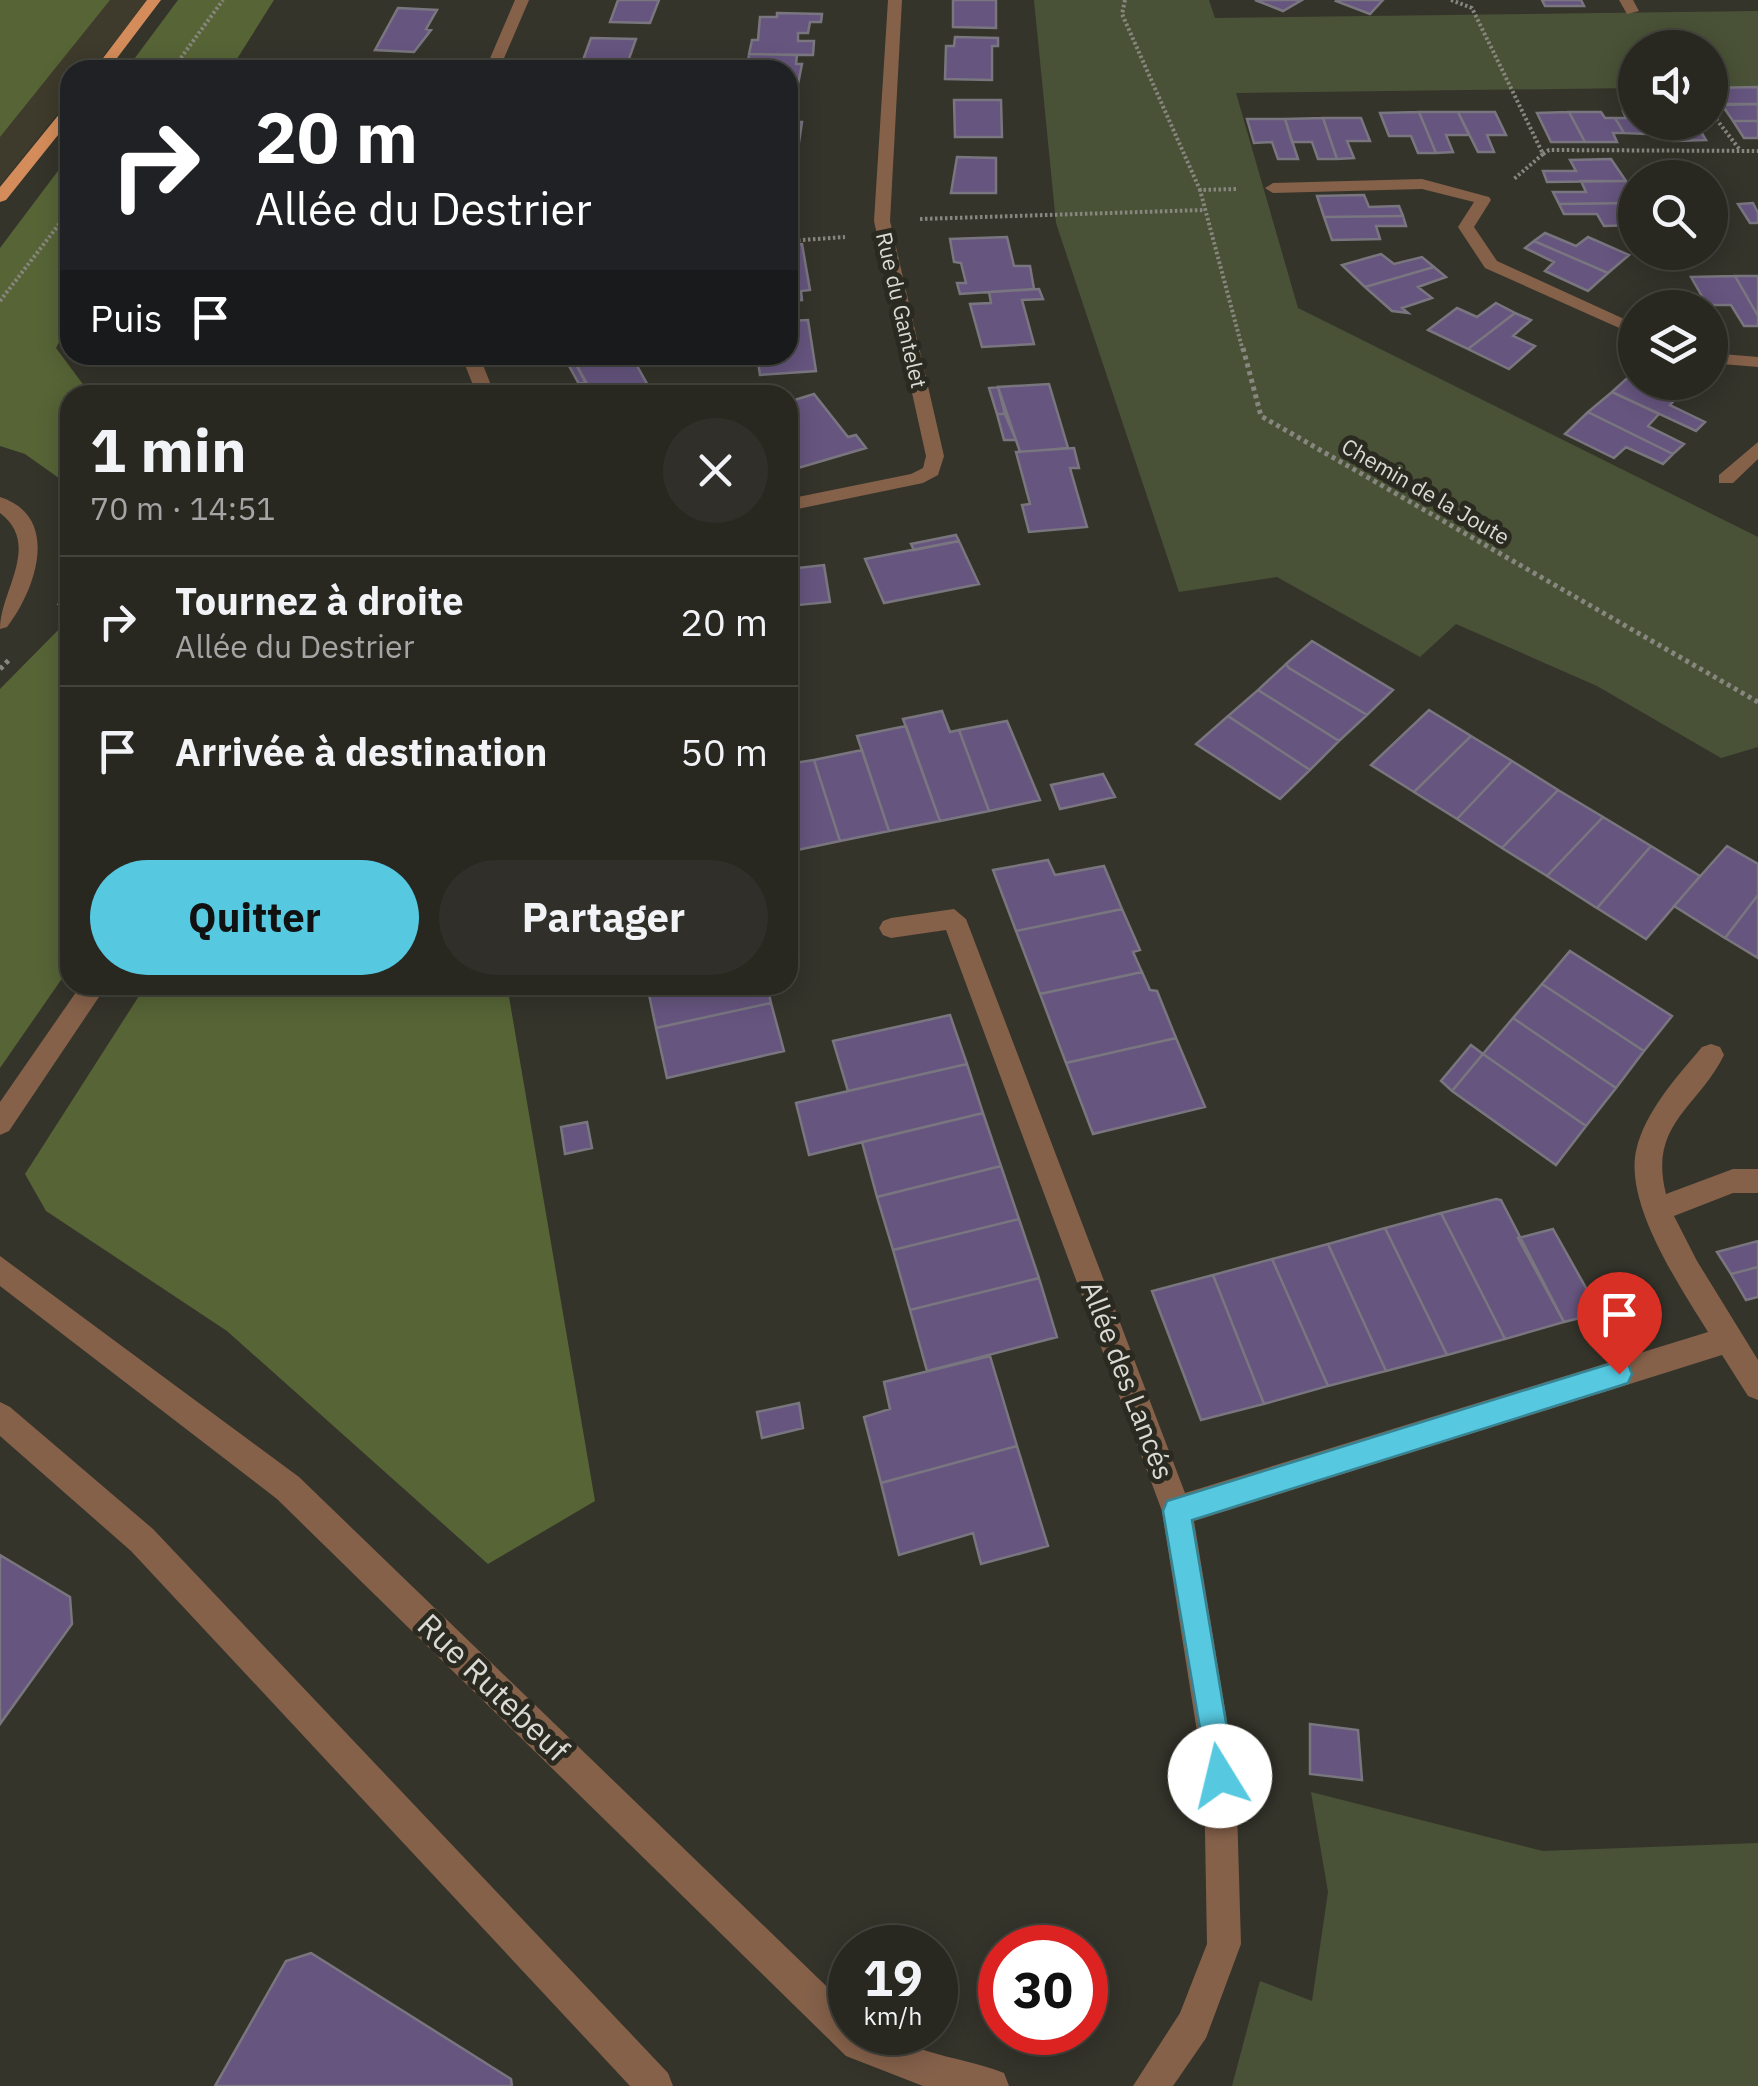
<!DOCTYPE html>
<html lang="fr">
<head>
<meta charset="utf-8">
<style>
	body { margin:0; font-family:"IBM Plex Sans",sans-serif; background:#302f29; color:#f1f3f6; height:100vh; display:flex; flex-direction:column; font-size:38px; white-space:nowrap }
	* { box-sizing:border-box; margin:0 }
	p { font-size:32px; color:#a5a5a5 }
	.icon { flex:none; width:55px; height:55px; fill:none; stroke:currentColor; stroke-width:2; stroke-linecap:round; stroke-linejoin:round }
	.map { position:relative; flex:1; overflow:hidden }
	.panel { position:absolute; left:60px; top:385px; width:738px; height:610px; display:flex; flex-direction:column; background:#282720; border-radius:30px; box-shadow:0 5px 25px #0003,0 0 0 2px #44443e }
	.panel>* { flex:none }
	.banner { position:absolute; left:60px; top:60px; width:738px; height:305px; border-radius:30px; box-shadow:0 5px 25px #0003,0 0 0 2px #44443e; background:#202124; color:#fff; overflow:hidden }
	.tools { position:absolute; left:1618px; top:30px; display:grid; gap:20px }
	.tools a { display:grid; place-items:center; width:110px; height:110px; border-radius:50%; background:#282720; box-shadow:0 5px 25px #0003,0 0 0 2px #44443e; font-size:50px }
	.speed { position:absolute; left:828px; top:1925px; display:flex; gap:20px; font-size:50px; font-weight:700; text-align:center }
	.speed>* { display:grid; place-content:center; width:130px; height:130px; border-radius:50%; background:#282720; box-shadow:0 5px 25px #0003,0 0 0 2px #44443e; line-height:1 }
	.speed small { font-size:25px; font-weight:400 }
	.speed .limit { border:15px solid #d22; background:#fff; color:#111 }
	.pin { position:absolute; display:grid; place-items:center; width:85px; height:85px; color:#fff; margin:-102px -42px; border-radius:50% 50% 50% 0; rotate:-45deg; box-shadow:0 0 10px #0007 }
	.pin .icon { rotate:45deg }
	.me { position:absolute; width:110px; margin:-55px; rotate:351deg; stroke-linejoin:round; filter:drop-shadow(0 0 8px #0008) }
	.turn { display:flex; align-items:center; gap:35px; height:210px; padding:0 30px; font-size:45px }
	.turn .icon { width:130px; height:130px; stroke-width:2.5 }
	.turn b { display:block; font-size:70px; line-height:85px }
	.then { display:flex; align-items:center; height:95px; padding:0 30px; background:#0003; gap:20px; font-size:38px }
	.round { display:grid; place-items:center; flex:none; width:105px; height:105px; border-radius:52px; background:#302f29 }
	.overview { display:flex; align-items:center; justify-content:space-between; height:170px; padding:0 30px }
	h1 { font-size:60px; font-weight:800; line-height:75px }
	.button { display:flex; gap:20px; margin-top:auto; padding:20px 30px }
	.button a { flex:1; height:115px; border-radius:60px; background:#56c9e1; color:#111; font-size:40px; font-weight:800; line-height:115px; text-align:center }
	.button a+a { background:#302f29; color:#f1f3f6 }
	ul { padding:0; list-style:none }
	li { display:flex; align-items:center; gap:30px; height:130px; padding:0 30px; border-top:2px solid #44443e }
	li div { flex:1 }
	li b { display:block; font-size:38px }
	li em { font-style:normal }
	.map>svg:first-child { display:block }
	.built { fill:#3e3b2c }
	.green { fill:#495236 }
	.forest { fill:#576436 }
	.building { fill:#66557f; stroke:#79767f; stroke-width:2.5 }
	.lines { fill:none; stroke-linecap:round; stroke-linejoin:round }
	.path-far1 { stroke:#87867f; stroke-width:4; stroke-dasharray:2.5 2.5; stroke-linecap:butt }
	.path { stroke:#87867f; stroke-width:5; stroke-dasharray:4 4; stroke-linecap:butt }
	.minor { fill:#85614a; fill-rule:evenodd }
	.major { fill:#d48c5a; fill-rule:evenodd }
	.route { fill:#56c9e1; stroke:#388392; stroke-width:2.5 }
	.labels { text-anchor:middle; dominant-baseline:central; stroke-width:10; stroke-linejoin:round; paint-order:stroke }
	.far-street-label { font-size:22px; fill:#dad9d3; stroke:#2b2a21 }
	.street-label { font-size:28px; fill:#dad9d3; stroke:#2b2a21 }
	.near-street-label { font-size:32px; fill:#dad9d3; stroke:#2b2a21 }
</style>
</head>
<body>
<div class="map">
<svg width="1758" height="2086" viewBox="0 0 1758 2086">
	<rect width="100%" height="100%" fill="#35342b"/>
	<path class="built" d="M0,0H148L92,70H70V98L0,185Z"/>
	<path class="green" d="M1034,0H1209L1215,18L1758,11V87H1710V48H1635V88L1236,93L1298,308L1758,537V747L1721,758L1597,686L1456,624L1420,657L1277,577L1179,592L1056,223Z
		M1311,1792L1543,1851L1758,1843V2086H1232L1260,1981L1312,2001L1328,1892Z"/>
	<path class="forest" d="M0,0H110L0,137Z
		M178,0H274L230,70H126Z
		M70,155V320L56,348L91,395H70V486L25,454L0,446V248Z
		M70,618V967L0,1068V689Z
		M146,985H507L595,1501L488,1564L227,1331L46,1211L25,1174Z"/>
	<path class="building" d="M618,0H659L650,23L610,22Z
		M953,0H996V28L953,27Z
		M1255,0H1302L1283,11Z
		M1383,0L1370,14L1336,1L1337,0Z
		M1542,0H1581L1584,6H1545Z
		M398,8L437,10L426,29L431,30L414,52L375,50Z
		M777,13L822,14L821,22H810L808,33H798V41H814L813,55L749,54L752,40H758L760,17H777Z
		M955,37L998,38V46H992V80L945,79L946,46H954Z
		M591,38L636,39L625,70H572L575,63H582Z
		M749,54L797,55L796,64H802L795,99H788V70H755L757,63L748,62Z
		M1758,87V104H1716L1710,96V88Z
		M954,100H1001L1002,137H955Z
		M1758,104V121H1733L1722,105Z
		M1623,111H1635V122H1662L1669,135L1624,133L1615,118H1626Z
		M1419,112L1436,153H1418L1411,136H1389L1380,113Z
		M1419,112H1458L1469,135H1446L1453,152L1436,153Z
		M1458,112H1495L1506,135H1487L1494,152H1478Z
		M1569,112L1585,142H1551L1537,113Z
		M1569,112H1601L1605,118H1615L1624,133H1613L1617,142H1585Z
		M1323,118L1337,159H1318L1312,142H1292L1285,119Z
		M1323,118H1361L1370,141H1347L1354,158L1337,159Z
		M1247,119H1285L1298,159H1278L1272,142L1254,143Z
		M1733,121H1758V138H1744Z
		M788,122H802L795,169H788Z
		M1662,122H1695L1706,140L1673,141Z
		M957,157L996,158V193H951Z
		M1611,159L1626,181L1547,182L1543,171H1576L1570,160Z
		M1581,181H1626L1635,203L1559,204L1553,192H1586Z
		M1364,195L1369,207L1399,206L1403,216L1324,217L1317,196Z
		M1635,203V225L1604,226L1597,214H1564L1559,204Z
		M1753,203L1758,213V223H1750L1738,204Z
		M1403,216L1406,226H1376L1380,239L1332,240L1324,217Z
		M1545,233L1576,246L1588,237L1629,255L1608,273L1534,241Z
		M1007,237L1014,266H1030L1034,289L960,294L957,283H966L961,263L954,262L950,239Z
		M1534,241L1608,273L1588,291L1545,271L1554,262L1525,248Z
		M802,244L810,290L801,291L802,300L788,301V245Z
		M1381,254L1394,264L1422,257L1434,267L1365,287L1342,265Z
		M1434,267L1446,277L1418,287L1432,298L1402,308L1408,313L1392,311L1365,287Z
		M1735,276L1758,316V326H1744L1731,305H1707L1691,277Z
		M1735,276H1758V316Z
		M1039,289L1043,299L1022,300L1034,344L982,347L970,304L991,303L989,292Z
		M1496,303L1515,313L1468,349L1428,330L1457,308L1477,317Z
		M1515,313L1531,320L1513,336L1535,346L1509,369L1468,349Z
		M808,320L816,371L760,375L757,355H788V321Z
		M563,355H571L586,382L579,384Z
		M571,355H631L651,391L592,395Z
		M1635,371V382H1658L1681,393L1670,405L1705,422L1696,431L1612,392Z
		M1049,384L1068,448L1020,452L998,387Z
		M998,387L1005,414H997L989,388Z
		M1612,392L1659,414L1648,426L1684,444L1673,454L1588,412Z
		M814,394L848,437L856,435L866,448L798,468L789,455L796,452L788,440V402Z
		M1588,412L1673,454L1663,464L1626,447L1614,458L1565,434Z
		M997,414H1005L1016,440H1004Z
		M1074,448L1079,468H1070L1087,527L1029,532L1022,505L1030,504L1016,452Z
		M956,535L959,541L914,550L911,544Z
		M959,541L979,584L884,603L865,559Z
		M824,565L830,602L788,606V569Z
		M1312,641L1393,690L1367,715L1289,668L1286,664Z
		M1286,664L1289,668L1367,715L1339,741L1258,690Z
		M1258,690L1339,741L1310,770L1228,716Z
		M1429,710L1471,736L1414,792L1371,765Z
		M942,711L950,732L959,730L989,811L940,821L903,719Z
		M1228,716L1310,770L1280,799L1196,744Z
		M1007,721L1040,800L989,811L959,730Z
		M906,726L940,821L889,831L857,736Z
		M1471,736L1512,761L1457,819L1414,792Z
		M862,750L889,831L840,841L814,760Z
		M814,760L840,841L788,852V764Z
		M1512,761L1558,790L1502,848L1457,819Z
		M1103,774L1115,797L1060,809L1051,785Z
		M1558,790L1603,817L1547,876L1502,848Z
		M1603,817L1651,846L1597,908L1547,876Z
		M1651,846L1700,876L1646,939L1597,908Z
		M1727,846L1758,864V895L1725,938L1674,906Z
		M1048,860L1055,875L1104,866L1122,909L1016,931L993,870Z
		M1758,895V958L1725,938Z
		M1122,909L1140,950L1133,952L1142,972L1040,994L1016,931Z
		M1570,951L1672,1016L1644,1051L1542,984Z
		M1142,972L1150,990L1157,991L1176,1038L1066,1063L1040,994Z
		M1542,984L1644,1051L1616,1088L1513,1018Z
		M647,985H767L771,1003L656,1028Z
		M771,1003L784,1051L667,1078L656,1028Z
		M950,1015L967,1064L848,1091L833,1041Z
		M1513,1018L1616,1088L1586,1126L1483,1054Z
		M1176,1038L1205,1107L1093,1134L1066,1063Z
		M1471,1045L1483,1054L1452,1091L1441,1081Z
		M1483,1054L1586,1126L1556,1165L1452,1091Z
		M967,1064L983,1113L809,1155L796,1103Z
		M983,1113L1001,1166L877,1197L862,1142Z
		M587,1122L592,1148L565,1154L561,1127Z
		M1001,1166L1019,1219L893,1250L877,1197Z
		M1496,1199L1501,1200L1564,1322L1505,1339L1441,1213Z
		M1441,1213L1505,1339L1447,1355L1385,1228Z
		M1019,1219L1039,1278L910,1310L893,1250Z
		M1385,1228L1447,1355L1386,1371L1328,1244Z
		M1553,1229L1600,1313L1564,1322L1518,1238Z
		M1758,1241V1267L1731,1274L1717,1252Z
		M1328,1244L1386,1371L1328,1386L1272,1259Z
		M1272,1259L1328,1386L1264,1404L1213,1275Z
		M1758,1267V1297L1746,1300L1731,1274Z
		M1213,1275L1264,1404L1201,1420L1152,1291Z
		M1039,1278L1057,1337L927,1371L910,1310Z
		M990,1356L1017,1446L881,1483L864,1417L890,1409L884,1382Z
		M799,1403L803,1428L762,1438L757,1412Z
		M1017,1446L1048,1546L981,1564L973,1533L899,1555L881,1483Z
		M0,1555L70,1597L72,1624L0,1724Z
		M1310,1724L1358,1730L1362,1780L1310,1774Z
		M311,1953L511,2079L512,2086H215L286,1961Z"/>
	<g class="lines">
		<path class="path-far1" d="M1125,0L1122,14L1200,190
			M1451,0L1472,8L1543,154L1514,179
			M1651,36L1660,48
			M172,70L223,0
			M1710,111L1740,150
			M1543,154L1549,150L1758,151
			M1236,189L1200,190L1243,351
			M920,219L1204,210
			M788,241L845,237
			M0,301L70,210"/>
		<path class="path" d="M1243,348L1261,416L1758,702
			M59,606L70,591
			M0,669L10,659"/>
		<path class="minor" d="M515,0H529L499,70H485Z
			M888,0H902L890,221L944,456L938,475L923,483L788,511V499L911,474L923,468L926,456L874,221Z
			M1619,0H1633L1639,11L1627,14Z
			M1422,179L1489,197L1491,200L1474,227L1497,261L1635,324V335L1485,268L1458,227L1474,202L1422,189L1273,193L1265,188L1273,183Z
			M1710,353L1758,357V367L1710,363Z
			M461,355H479L495,395H477Z
			M1758,442V459L1733,483H1719V475Z
			M0,497C62,517 35,591 7,627L0,629C0,591 42,545 0,513Z
			M954,909L966,919L1185,1493L1708,1332C1679,1285 1625,1205 1636,1151C1645,1111 1677,1077 1702,1047L1711,1044L1720,1047L1724,1055C1698,1108 1648,1124 1666,1194L1733,1169H1758V1193H1733L1674,1216L1697,1261L1758,1360V1400L1748,1396L1722,1355L1194,1521L1236,1776L1241,1944L1206,2038L1173,2086H1133L1180,2013L1207,1944L1204,1776L1162,1511L946,930L891,938L883,935L879,928L883,921L891,918Z
			M81,985H107L9,1131L0,1135V1102Z
			M0,1256L299,1477L850,2009V2032C879,2032 899,2042 927,2051C952,2059 979,2063 1004,2073L1009,2086H923L846,2056L277,1499L0,1286Z
			M0,1402L10,1407L153,1529L668,2073L673,2086H630L131,1551L0,1436Z"/>
		<path class="major" d="M147,0H161L108,70H94Z
			M70,106V120L6,200L0,202V187L65,107Z"/>
	</g>
	<path class="route" d="M1619,1361L1628,1364L1632,1374L1628,1383L1619,1386L1192,1520L1235,1776L1231,1787L1220,1791L1210,1787L1163,1511L1167,1501Z"/>
	<g class="labels">
		<g class="far-street-label">
			<text transform="translate(902 310) rotate(77)">Rue du Gantelet</text>
			<text transform="translate(1426 491) rotate(30)">Chemin de la Joute</text>
		</g>
		<g class="street-label">
			<text transform="translate(1128 1380) rotate(69)">Allée des Lancés</text>
		</g>
		<g class="near-street-label">
			<text transform="translate(494 1687) rotate(44)">Rue Rutebeuf</text>
		</g>
	</g>
</svg>
<div class="tools">
<a><svg class="icon" aria-label="sound" viewBox="0 0 24 24"><path d="M4 9h4l5-4v14l-5-4H4zM17 9q2 3 0 6"/></svg></a>
<a><svg class="icon" aria-label="search" viewBox="0 0 24 24"><circle cx="10" cy="10" r="6"/><path d="M15 15l6 6"/></svg></a>
<a><svg class="icon" aria-label="layers" viewBox="0 0 24 24"><path d="M12 4l9 5-9 5-9-5zM3 14l9 5 9-5"/></svg></a>
</div>
<div class="speed"><div>19<small>km/h</small></div><div class="limit">30</div></div>
<div class="pin" style="left:1619px;top:1374px;background:#d93025"><svg class="icon" aria-label="arrive" viewBox="0 0 24 24"><path d="M6 21V4h12l-3 4 3 4H6"/></svg></div>
<svg class="me" style="left:1220px;top:1776px" viewBox="-20 -20 40 40"><circle r="19" fill="#fff"/><path d="M0-13L10 11 0 6-10 11z" fill="#56c9e1"/></svg>
<div class="banner">
<div class="turn"><svg class="icon" aria-label="right" viewBox="0 0 24 24"><path d="M7 20v-9h11M14 6l5 5-5 5"/></svg><div><b>20 m</b>Allée du Destrier</div></div>
<div class="then">Puis<svg class="icon" aria-label="arrive" viewBox="0 0 24 24"><path d="M6 21V4h12l-3 4 3 4H6"/></svg></div>
</div>
<section class="panel">
<div class="overview"><div><h1>1 min</h1><p>70 m · 14:51</p></div><a class="round"><svg class="icon" aria-label="close" viewBox="0 0 24 24"><path d="M6 6l12 12M18 6L6 18"/></svg></a></div>
<ul>
<li><svg class="icon" aria-label="right" viewBox="0 0 24 24"><path d="M7 20v-9h11M14 6l5 5-5 5"/></svg><div><b>Tournez à droite</b><p>Allée du Destrier</p></div><em>20 m</em></li>
<li><svg class="icon" aria-label="arrive" viewBox="0 0 24 24"><path d="M6 21V4h12l-3 4 3 4H6"/></svg><div><b>Arrivée à destination</b></div><em>50 m</em></li>
</ul>
<div class="button"><a>Quitter</a><a>Partager</a></div>
</section>
</div>
</body>
</html>
